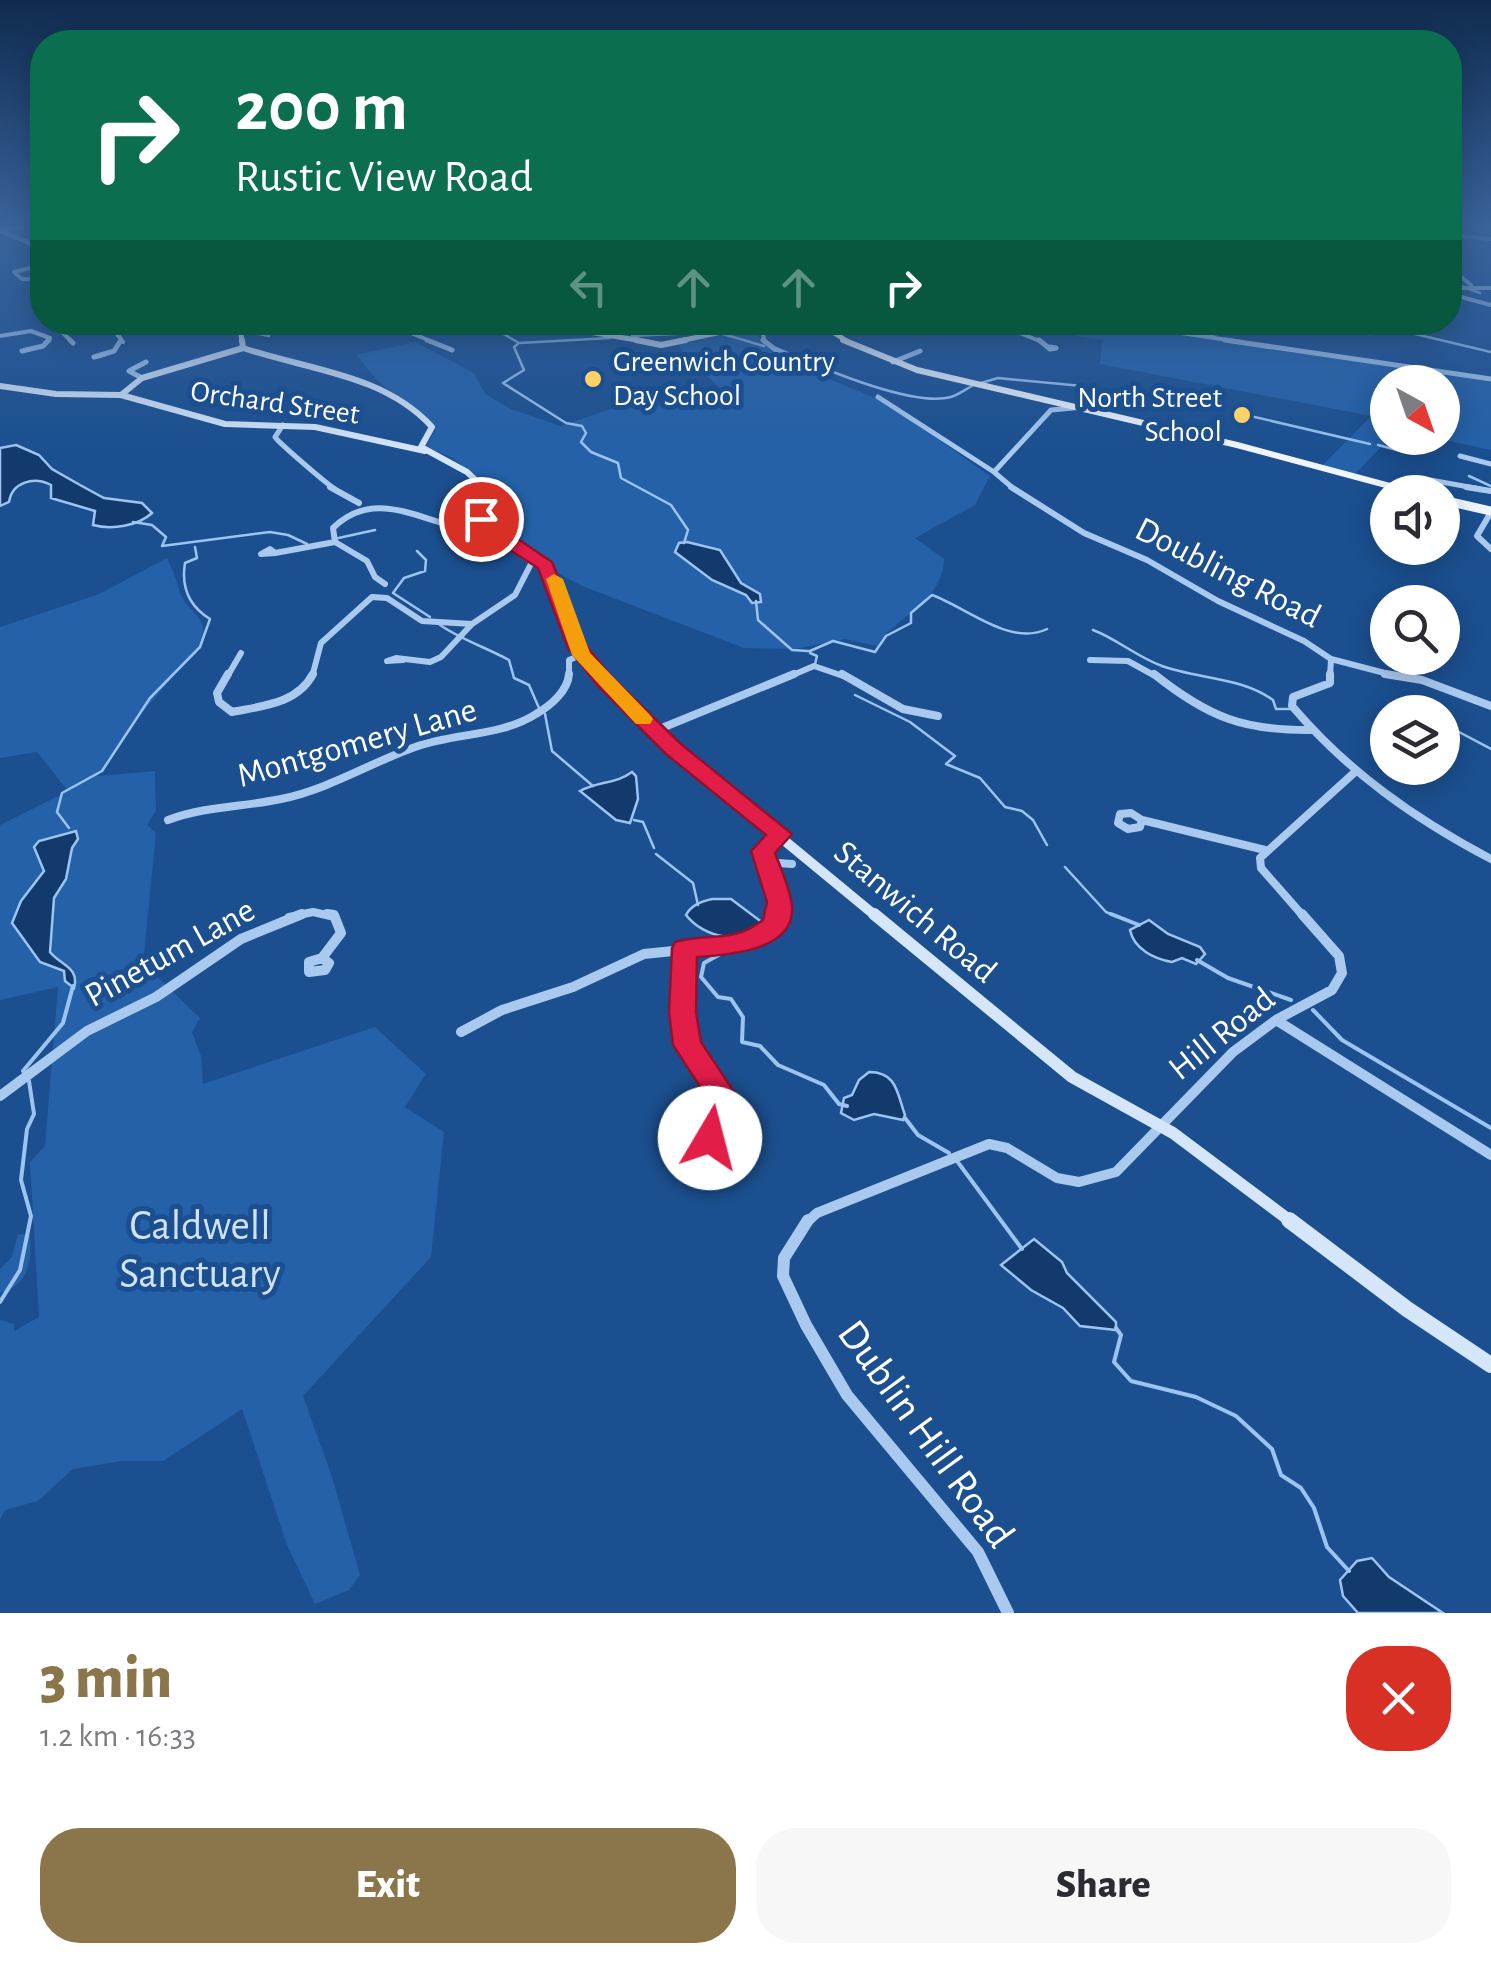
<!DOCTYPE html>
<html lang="en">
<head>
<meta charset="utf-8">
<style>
	body { margin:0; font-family:"Alegreya Sans",sans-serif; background:#f7f7f7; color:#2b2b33; height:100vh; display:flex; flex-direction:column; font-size:38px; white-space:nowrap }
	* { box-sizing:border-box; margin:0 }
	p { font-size:32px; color:#7c7c81 }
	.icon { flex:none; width:55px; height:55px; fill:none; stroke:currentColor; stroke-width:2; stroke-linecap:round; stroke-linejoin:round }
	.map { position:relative; height:1613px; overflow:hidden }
	.drawer { display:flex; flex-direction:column; background:#fff; flex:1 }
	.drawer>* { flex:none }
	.guide { position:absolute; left:30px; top:30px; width:1432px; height:305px; border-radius:40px; box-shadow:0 5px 25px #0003; background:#0b6e4f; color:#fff; overflow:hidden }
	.needle { width:65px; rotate:140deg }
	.fabs { position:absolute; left:1370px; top:365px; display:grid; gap:20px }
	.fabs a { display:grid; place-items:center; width:90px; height:90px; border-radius:50%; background:#fff; box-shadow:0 5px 25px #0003; font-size:50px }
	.pin { position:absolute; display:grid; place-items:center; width:85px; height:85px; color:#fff; margin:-42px; border:5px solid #fff; border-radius:50%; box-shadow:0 2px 10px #0007 }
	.me { position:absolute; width:110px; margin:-55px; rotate:8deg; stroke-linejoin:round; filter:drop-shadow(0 0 8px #0008) }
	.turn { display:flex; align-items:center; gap:35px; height:210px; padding:0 40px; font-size:45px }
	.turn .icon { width:130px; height:130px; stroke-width:2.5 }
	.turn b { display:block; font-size:70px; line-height:85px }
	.lanes { display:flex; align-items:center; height:95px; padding:0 40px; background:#0003; justify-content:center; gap:50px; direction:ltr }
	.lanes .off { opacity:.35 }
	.round { display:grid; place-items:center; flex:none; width:105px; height:105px; border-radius:40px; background:#f7f7f7 }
	.summary { display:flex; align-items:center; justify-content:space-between; height:170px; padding:0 40px }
	h1 { font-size:60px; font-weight:800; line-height:75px; color:#8a764a }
	.cta { display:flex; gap:20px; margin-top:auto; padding:20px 40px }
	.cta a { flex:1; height:115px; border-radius:40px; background:#8a764a; color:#fff; font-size:40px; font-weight:800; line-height:115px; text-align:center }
	.cta a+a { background:#f7f7f7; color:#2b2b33 }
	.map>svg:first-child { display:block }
	.green { fill:#2461a8 }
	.water { fill:#123a6d; stroke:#9cc4f0; stroke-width:2.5 }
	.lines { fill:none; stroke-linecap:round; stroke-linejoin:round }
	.stream-far1 { stroke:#9cc4f0; stroke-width:2.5 }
	.stream { stroke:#9cc4f0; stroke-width:4 }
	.street-far5 { stroke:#a9c9ee; stroke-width:4 }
	.street-far4 { stroke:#a9c9ee; stroke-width:5 }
	.street-far3 { stroke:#a9c9ee; stroke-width:6 }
	.street-far2 { stroke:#a9c9ee; stroke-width:8 }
	.street-far1 { stroke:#a9c9ee; stroke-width:10 }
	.street { stroke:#a9c9ee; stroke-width:12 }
	.secondary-far5 { stroke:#d6e6fa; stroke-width:5 }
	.secondary-far4 { stroke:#d6e6fa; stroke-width:6 }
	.secondary-far3 { stroke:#d6e6fa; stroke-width:8 }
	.secondary-far2 { stroke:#d6e6fa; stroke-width:10 }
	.secondary-far1 { stroke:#d6e6fa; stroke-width:12 }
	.secondary { stroke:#d6e6fa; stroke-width:16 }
	.primary-far2 { stroke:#f0f6ff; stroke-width:5 }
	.primary-far1 { stroke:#f0f6ff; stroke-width:6 }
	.primary { stroke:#f0f6ff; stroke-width:9 }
	.route { fill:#e11d48; stroke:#92132f; stroke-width:2.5 }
	.slow { fill:#f59e0b }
	.poi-dot { fill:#ffd166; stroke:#1b4f8f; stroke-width:4 }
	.labels { text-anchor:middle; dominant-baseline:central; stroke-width:10; stroke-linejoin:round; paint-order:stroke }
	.far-poi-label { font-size:30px; fill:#fff; stroke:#1b4f8f; text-anchor:start }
	.far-street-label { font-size:30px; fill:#fff; stroke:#1b4f8f }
	.street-label { font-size:35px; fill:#fff; stroke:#1b4f8f }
	.near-park-label { font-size:42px; fill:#cfe3fa; stroke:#1b4f8f }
	.near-street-label { font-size:42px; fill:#fff; stroke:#1b4f8f }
</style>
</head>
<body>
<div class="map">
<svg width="1491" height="1613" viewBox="0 0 1491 1613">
	<rect width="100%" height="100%" fill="#1b4f8f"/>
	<path class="green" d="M1045,323H1097L1151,329L1491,382V450L1436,438H1442V382H1388L1390,438L1354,475L1321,467L1371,416L1100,364L1102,340L1080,337Z
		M751,328L770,349L791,363L887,403L990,476L975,505L915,538L944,559C943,602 897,615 877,646L845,639L795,649L744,648L582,586L558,573L541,554L483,519L490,489L453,458L426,447L435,430C422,406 406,402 385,387C374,379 365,365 356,355L415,342L474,373L485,394L511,409L561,426L631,402L694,404L708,399L721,389L684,355L679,345Z
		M167,558C172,569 176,578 179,589C184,612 206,610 204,641L134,722L98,776L155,771L156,811L147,825L156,833L143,963L200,1018L192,1032L201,1056L203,1084L375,1027L426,1074L405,1107L444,1132L431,1257L303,1396L332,1477L360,1575L349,1590L315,1604L287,1545L242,1409L163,1461H121L73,1469L38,1501L5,1510L0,1520V1320L14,1324V1331L39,1317L30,1162L45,1146L58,987L0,1000V825L68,791L37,752L0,758V627L99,594Z
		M18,1234L30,1235C32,1261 29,1285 0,1293V1269L12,1257Z"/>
	<path class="water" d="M16,445L39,455L52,469L80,485L104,498L142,503L152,513C138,526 112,530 93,525L95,511L51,498V485C34,476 12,482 9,502L0,506V448Z
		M687,542L720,550L741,583L760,594L761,602L752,603L746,595L712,580L675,552L679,543Z
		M632,772L636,776L638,799L630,823L616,820L580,791C599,781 616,784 632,772Z
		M76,831L78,839L72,848L66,879L54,898L50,952C60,965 80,967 74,988L65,981L64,971L40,962L12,923L21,901L44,871L34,847L39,841Z
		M712,899H731L763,923C742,946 704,938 686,915C692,904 701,902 712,899Z
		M1149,920L1168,934L1200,947L1205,954L1196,964L1182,958L1172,962C1154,959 1134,949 1130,930Z
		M869,1072C897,1072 897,1093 905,1115L903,1120L874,1114L854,1120L841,1113L844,1098L852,1095L859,1080Z
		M1034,1239L1062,1262L1067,1273L1116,1322V1330L1080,1326L1063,1308L1031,1290L1001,1265Z
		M1372,1558L1389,1577L1443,1613H1358L1343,1596L1340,1580L1357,1561Z"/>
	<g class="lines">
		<path class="stream-far1" d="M1450,282L1480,293
			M257,322L255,333L269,336
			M483,322L519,343L610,338
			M1318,322L1370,334L1378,329H1394L1491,352
			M326,323L363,322
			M723,334L764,346
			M632,336L716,332
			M519,343L514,347L524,370L503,383L566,423L582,426L586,433L581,442L591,452L618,463L621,478L671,505L688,530L684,543
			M776,348C814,365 912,408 951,397C958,395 966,389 972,386
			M981,383L998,378L1082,386
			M1246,415L1370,444
			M1378,445L1401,451
			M1469,476L1491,486
			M133,522L152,525L166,537L162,546L270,532L288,535L307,544
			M334,539L375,530
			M417,551L426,560L425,571L404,578L393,593L430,617
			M756,601L758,620L792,650L808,651
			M440,625C462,640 485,647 509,660L514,678L529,685L539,708
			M1093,630C1117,639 1137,657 1162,666C1198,679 1241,677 1273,700L1276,709H1291
			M810,651L833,641L875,652L886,636L911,623V613L932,595C966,607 1010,647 1047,629
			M810,653L817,656L815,664
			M855,695L910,722L955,756L946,764L980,778L1005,807L1022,811L1033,820L1047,845
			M1396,706L1422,712
			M545,714L552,751L593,786
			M1442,723L1491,749
			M634,820L643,822L654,848
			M69,828L57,812L62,793L102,771L150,698L200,647L210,619C189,606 181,587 185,563L197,558L195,547
			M656,854L693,883L698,905
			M1065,867L1106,912L1118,917"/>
		<path class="stream" d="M1111,914L1139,925
			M724,952L704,963L701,977L718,997L731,999L743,1017L742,1042L760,1046L778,1065L824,1085L839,1104L847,1106
			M1197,960L1228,978L1291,1000
			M1313,1010L1342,1040L1491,1128
			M25,1074L23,1071L63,1023L73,986
			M905,1118L918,1135L949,1153
			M957,1161L1022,1249
			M0,1302L20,1270L31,1216L21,1180L27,1129L34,1114L29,1081
			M1116,1328L1121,1335L1114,1362L1131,1381L1196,1397L1236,1416L1272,1449L1281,1475L1301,1488L1314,1508L1327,1547L1349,1571"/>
		<path class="street-far5" d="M1450,235L1491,239
			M42,265L14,272L22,279H42
			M1459,275L1471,285
			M1450,288H1491
			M1450,294L1491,305
			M42,295L39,297L42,302
			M59,322L58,328L72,342
			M108,322L123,342
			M384,322L433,342
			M952,322L1006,330L1033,322
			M1106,322L1242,342
			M760,324L765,342
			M1010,329L1042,342
			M118,334L159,322
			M1211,334L1301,322
			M0,336L31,331L50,338L46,342"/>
		<path class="street-far4" d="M70,340L73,343
			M427,340L452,350
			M763,340L789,360
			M1039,340L1050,349L1056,348L1050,347
			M1225,340L1491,379
			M22,351L43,346L49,340
			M105,354L94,357L114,351L121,340
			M893,362L920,351
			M142,378L129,371L146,362
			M878,397L994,472
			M283,425L275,437C279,443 328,485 335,489
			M1460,456L1491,464
			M1425,479L1480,489
			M1014,489L994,472L1051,410L1073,408"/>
		<path class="street-far3" d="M330,487L359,503
			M1011,487L1084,533L1147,560L1218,601L1304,641L1331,659L1400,677
			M1466,487L1491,491
			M1491,512L1477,536L1491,549
			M270,549L275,553L261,554Z
			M275,553L335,542
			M385,584L375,577L367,561L335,542L333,528C382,480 434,535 492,530
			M403,660L387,661L396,658L430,662L441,657L472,624L515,595L535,556
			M1090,660L1128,661L1157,677
			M227,677L241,653
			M312,677L321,643L372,597L387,598L422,621L472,624
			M569,677V660L581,655
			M788,677L814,666L846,677
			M1330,677L1331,659"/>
		<path class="street-far2" d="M228,674L217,693L219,702L232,712C262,706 297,704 313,674
			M842,674L903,709L938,716
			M1154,674C1208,717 1243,731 1313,730
			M1330,674V683L1293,697L1292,706C1348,772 1415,819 1491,859
			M1385,674L1422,680L1491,706
			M657,730L794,674
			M1131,813L1142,820L1140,827L1128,829L1118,823L1120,814Z
			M168,820C205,806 243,807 281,799C330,789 371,762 418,746C455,733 502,736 536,714C550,706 568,691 569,674
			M1142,820L1265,850
			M764,862L792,864
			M289,917L313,912L335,917
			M777,917L780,912L762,851L781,834
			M1304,917L1261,868L1260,858L1355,772"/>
		<path class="street-far1" d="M685,948C682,1011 682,1043 721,1095L708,1145
			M322,958L329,963L325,970L309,972V962Z
			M322,958L341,933L334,915L327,914
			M1276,1020L1491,1155
			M461,1032L502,1010L573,987L644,954L742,944L771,927L779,914
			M0,1096L87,1031L156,997L241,939L302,914
			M806,1223L817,1213L989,1144L1007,1148L1057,1178L1079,1182L1116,1172L1233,1052L1276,1020L1332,990L1342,973L1339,956L1302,914"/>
		<path class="street" d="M808,1220L784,1258L783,1276L806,1325L847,1395L978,1552L1008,1613"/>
		<path class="secondary-far5" d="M4,230L28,226
			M1,231L42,248
			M231,322L240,327L242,342
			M531,322L648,342
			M772,322L823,326
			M675,342L768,322"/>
		<path class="secondary-far4" d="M242,340L243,348
			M636,340L661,345L686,340
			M243,348C308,370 384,374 432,427L421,447L467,472L485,489
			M0,386L56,394L121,395L225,424L315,427L425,451
			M121,395L142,378L243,348"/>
		<path class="secondary-far3" d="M483,487L487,496L483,523L544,563L555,581L581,655L603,677"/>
		<path class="secondary-far2" d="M601,674L694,766L877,917"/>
		<path class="secondary-far1" d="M874,914L1072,1077L1173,1133L1293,1223"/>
		<path class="secondary" d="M1289,1220L1407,1309L1491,1365"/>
		<path class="primary-far2" d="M0,228L13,226
			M818,322L848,342"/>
		<path class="primary-far1" d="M843,340L917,370L1237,445L1401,489"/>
		<path class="primary" d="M1392,487L1412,492
			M1442,500L1491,511"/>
	</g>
	<linearGradient id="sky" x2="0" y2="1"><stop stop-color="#0f2b4f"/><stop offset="0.5" stop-color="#39639b"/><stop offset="1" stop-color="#39639b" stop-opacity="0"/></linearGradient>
	<rect width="1491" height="452" fill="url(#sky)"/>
	<path class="route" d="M481,514L552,562L587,647L612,677L681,744L792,834L775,853C781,869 790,888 792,906C796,951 727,955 697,957L696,1012L701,1042L736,1095L721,1147L710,1150L700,1147L695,1138L706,1096L673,1045L669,1012L672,948L675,942C709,932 732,944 763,920L767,902L751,851L766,835L666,754L597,685L568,648L538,568L482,532L473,519Z"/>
	<path class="slow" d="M554,574L563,579L590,653L650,715L653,719L650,724H636L572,655L546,579Z"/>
	<g class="poi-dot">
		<circle cx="593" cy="379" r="10"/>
		<circle cx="1242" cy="415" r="10"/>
	</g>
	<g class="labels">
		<g class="far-poi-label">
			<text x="613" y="362">Greenwich Country<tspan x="613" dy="34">Day School</tspan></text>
			<text x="1222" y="398" text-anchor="end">North Street<tspan x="1222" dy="34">School</tspan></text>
		</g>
		<g class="far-street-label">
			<text transform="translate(275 403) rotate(8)">Orchard Street</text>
		</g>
		<g class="street-label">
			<text transform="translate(1228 573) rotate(27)">Doubling Road</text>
			<text transform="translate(357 743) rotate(-16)">Montgomery Lane</text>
			<text transform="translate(915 912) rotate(40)">Stanwich Road</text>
			<text transform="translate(170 953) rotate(-29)">Pinetum Lane</text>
			<text transform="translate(1222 1034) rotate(-39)">Hill Road</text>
		</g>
		<g class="near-park-label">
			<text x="200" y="1226">Caldwell<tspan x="200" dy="48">Sanctuary</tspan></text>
		</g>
		<g class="near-street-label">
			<text transform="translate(926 1434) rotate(54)">Dublin Hill Road</text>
		</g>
	</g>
</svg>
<div class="fabs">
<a><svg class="needle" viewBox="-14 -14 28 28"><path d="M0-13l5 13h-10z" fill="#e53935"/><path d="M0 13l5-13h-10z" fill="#7c7c81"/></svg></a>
<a><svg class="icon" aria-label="sound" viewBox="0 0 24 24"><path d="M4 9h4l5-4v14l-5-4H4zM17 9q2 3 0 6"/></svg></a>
<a><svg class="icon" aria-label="search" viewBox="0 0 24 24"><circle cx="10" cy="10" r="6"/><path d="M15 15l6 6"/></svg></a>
<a><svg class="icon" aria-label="layers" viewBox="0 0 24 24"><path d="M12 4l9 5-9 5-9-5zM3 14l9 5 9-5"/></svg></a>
</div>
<div class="pin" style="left:481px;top:519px;background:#d93025"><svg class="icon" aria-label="arrive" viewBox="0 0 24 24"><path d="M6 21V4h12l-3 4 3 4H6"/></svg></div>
<svg class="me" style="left:710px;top:1138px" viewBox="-20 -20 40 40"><circle r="19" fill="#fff"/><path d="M0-13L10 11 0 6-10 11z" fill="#e11d48"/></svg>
<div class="guide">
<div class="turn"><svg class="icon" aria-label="right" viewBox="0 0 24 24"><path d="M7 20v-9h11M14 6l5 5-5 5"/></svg><div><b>200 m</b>Rustic View Road</div></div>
<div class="lanes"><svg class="icon off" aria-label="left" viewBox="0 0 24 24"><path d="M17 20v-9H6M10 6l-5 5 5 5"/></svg><svg class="icon off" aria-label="ahead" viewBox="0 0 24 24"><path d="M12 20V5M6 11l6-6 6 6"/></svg><svg class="icon off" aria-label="ahead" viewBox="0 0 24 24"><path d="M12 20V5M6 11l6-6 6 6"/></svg><svg class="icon" aria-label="right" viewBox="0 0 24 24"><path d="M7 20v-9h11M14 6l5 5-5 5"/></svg></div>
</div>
</div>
<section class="drawer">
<div class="summary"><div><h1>3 min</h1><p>1.2 km · 16:33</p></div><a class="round" style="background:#d93025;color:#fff"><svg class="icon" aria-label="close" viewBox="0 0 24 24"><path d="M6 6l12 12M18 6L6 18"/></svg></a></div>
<div class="cta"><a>Exit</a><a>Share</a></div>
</section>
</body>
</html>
